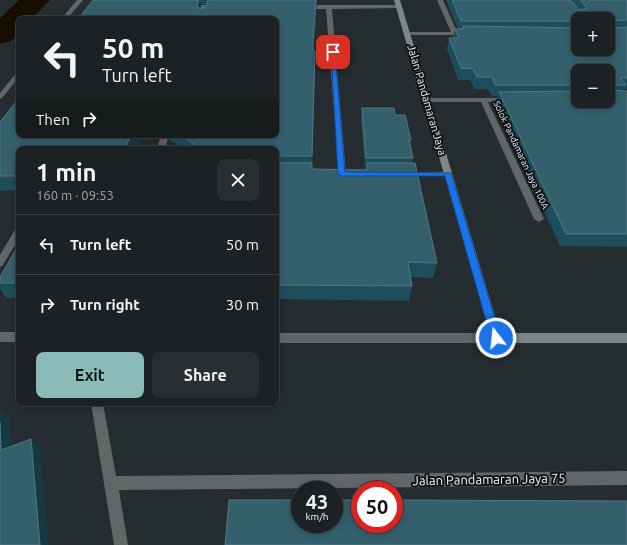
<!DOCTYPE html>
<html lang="en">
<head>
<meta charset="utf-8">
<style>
	body { margin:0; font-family:Ubuntu,sans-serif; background:#292f31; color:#f1f3f6; height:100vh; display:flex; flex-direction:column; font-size:15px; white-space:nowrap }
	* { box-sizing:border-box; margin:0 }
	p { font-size:13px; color:#a0a4a6 }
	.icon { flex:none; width:22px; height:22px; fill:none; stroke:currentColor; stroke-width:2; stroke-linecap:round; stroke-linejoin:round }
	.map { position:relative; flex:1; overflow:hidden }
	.details { position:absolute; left:16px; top:146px; width:263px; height:260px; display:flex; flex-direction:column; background:#1c2224; border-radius:8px; box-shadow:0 2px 10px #0003,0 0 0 1px #3a3f41 }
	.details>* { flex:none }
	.banner { position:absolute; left:16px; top:16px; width:263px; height:122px; border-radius:8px; box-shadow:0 2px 10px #0003,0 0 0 1px #3a3f41; background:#1c2224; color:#f1f3f6; overflow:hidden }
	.fabs { position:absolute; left:571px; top:12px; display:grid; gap:8px }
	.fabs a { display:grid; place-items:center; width:44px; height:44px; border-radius:8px; background:#1c2224; box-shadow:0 2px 10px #0003,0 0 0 1px #3a3f41; font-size:20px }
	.speed { position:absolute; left:291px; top:481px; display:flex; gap:8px; font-size:20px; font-weight:700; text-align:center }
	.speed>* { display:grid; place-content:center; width:52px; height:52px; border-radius:50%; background:#1c2224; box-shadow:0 2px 10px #0003,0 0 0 1px #3a3f41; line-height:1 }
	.speed small { font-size:10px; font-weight:400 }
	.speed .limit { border:6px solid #d22; background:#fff; color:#111 }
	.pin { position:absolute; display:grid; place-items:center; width:34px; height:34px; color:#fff; margin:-17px; border-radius:8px; box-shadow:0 2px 6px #0006 }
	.me { position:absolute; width:44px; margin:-22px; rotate:344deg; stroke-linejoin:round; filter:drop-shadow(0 0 3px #0008) }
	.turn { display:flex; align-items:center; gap:14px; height:84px; padding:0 20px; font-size:18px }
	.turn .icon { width:52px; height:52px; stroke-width:2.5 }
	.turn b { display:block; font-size:28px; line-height:34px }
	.then { display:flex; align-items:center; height:38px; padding:0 20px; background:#0003; gap:8px; font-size:15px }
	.round { display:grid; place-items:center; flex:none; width:42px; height:42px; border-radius:8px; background:#292f31 }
	.headline { display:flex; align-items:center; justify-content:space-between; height:68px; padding:0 20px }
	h1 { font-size:24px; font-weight:700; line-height:30px }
	.action { display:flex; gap:8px; margin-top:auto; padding:8px 20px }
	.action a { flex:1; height:46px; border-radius:8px; background:#8bbbb9; color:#111; font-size:16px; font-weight:700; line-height:46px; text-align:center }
	.action a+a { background:#292f31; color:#f1f3f6 }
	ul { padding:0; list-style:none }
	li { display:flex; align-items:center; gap:12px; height:60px; padding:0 20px; border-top:1px solid #3a3f41 }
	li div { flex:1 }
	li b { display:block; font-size:15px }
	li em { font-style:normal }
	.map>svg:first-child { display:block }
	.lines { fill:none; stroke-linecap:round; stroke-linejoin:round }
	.river { fill:#190d00; fill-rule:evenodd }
	.service { fill:#626667; fill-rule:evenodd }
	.minor { fill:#626667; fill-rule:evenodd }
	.tertiary { fill:#626667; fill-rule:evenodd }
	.secondary { fill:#808789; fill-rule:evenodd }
	.wall { fill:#1e4e5c; fill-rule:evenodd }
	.shaded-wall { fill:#173943 }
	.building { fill:#34606d; stroke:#527782 }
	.route { fill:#1a73e8; stroke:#114b97 }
	.labels { text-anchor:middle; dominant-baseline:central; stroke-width:4; stroke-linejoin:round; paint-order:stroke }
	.far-street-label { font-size:9px; fill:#f0f6f8; stroke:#111416 }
	.street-label { font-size:11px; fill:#f0f6f8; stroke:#111416 }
	.near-street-label { font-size:13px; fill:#f0f6f8; stroke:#111416 }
</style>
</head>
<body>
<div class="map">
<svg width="627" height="545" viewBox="0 0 627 545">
	<rect width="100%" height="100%" fill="#252d30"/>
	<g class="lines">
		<path class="river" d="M19,0H50L31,19H19V32L11,41L0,44V18Z"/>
		<path class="service" d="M77,0H83L67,19H61Z
			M19,71V77L2,98L0,99V93L17,72Z
			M19,227V238L3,265L0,267V255L16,228Z"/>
		<path class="minor" d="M437,0H443L457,32L470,33V35H405V33L407,32H451Z
			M219,5L222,7L221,8L187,9L184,7L187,5Z
			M399,5L402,7L401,8L332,9L346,174L342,176H339L326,9H303L300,7L303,5Z
			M510,98L513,100L512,101L488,102L544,219L539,222L534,219L481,102H427L424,100L427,98Z
			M161,135H169L165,149H157Z
			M401,172H448L452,174L448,176H404L400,174Z
			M91,403H103L116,476L627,471V485L119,490L128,545H114Z"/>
		<path class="tertiary" d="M0,332H19V342H0Z
			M276,333H496L500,335L502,338L500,341L496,343H276Z"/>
		<path class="secondary" d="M394,0H400L500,333H627V343H496L492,341Z"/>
	</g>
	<path class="wall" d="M93,0H317L314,51L315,64L312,169L365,170L361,120L362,108L395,115L411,140L410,144L413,158L412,163L437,263L433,278L410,277L412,286L409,301L276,299V149H183L169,139V135H276ZM201,4H207L205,8H201Z
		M446,0H627V89H623V91H627V247L560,246L495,103L497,96H492L488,89H474L470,80H458L447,49L449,38H453L455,29H458ZM578,19H608L578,49ZM578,71L608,101H578Z
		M0,122L141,135L136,149H19V190L0,191Z
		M19,244V298H6L0,288V277Z"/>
	<path class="shaded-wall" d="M199,0H200L202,10L199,18L197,6Z
		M316,0V10L313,53V40Z
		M131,135H141L136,149H125Z
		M0,409L10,420L12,460L1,450Z
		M31,439L40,449L49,545H40Z"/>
	<path class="building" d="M93,0H199L197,6L198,8H205L208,0H316L313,40V51H315L312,156H276V149H200L181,135H276V19H78Z
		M452,0H570L580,10L587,8L580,0H627V20L612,21L611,26L613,28L627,27V78H620L626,85H613L610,90L627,91V234H566L499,92L578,91V101H608V71H578V85H495L492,77H477L473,69L461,68L449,38H459L455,29H464L463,26L578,28V49H608V19H578V21H461Z
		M19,98V135H131L125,149H19V176H0V122Z
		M362,108H394L395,115H405L411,140H409L413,158H366Z
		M276,163H312V169L368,170L367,163H415L437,263L408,262L412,286L276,285Z
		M19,244V283H0V277Z
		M0,422L1,450L31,439L40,545H0Z
		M229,500H300V524H334V500H360V524H394V500L627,501V545H225Z"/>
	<path class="route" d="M331,51L335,52L345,172L451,173L501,338L500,341L496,342L493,341L491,338L445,176H342L338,174Z"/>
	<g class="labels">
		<g class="far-street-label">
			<text transform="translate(521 155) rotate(65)">Solok Pandamaran Jaya 100A</text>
		</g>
		<g class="street-label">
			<text transform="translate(427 100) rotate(74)">Jalan Pandamaran Jaya</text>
		</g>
		<g class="near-street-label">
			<text transform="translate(489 479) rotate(-1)">Jalan Pandamaran Jaya 75</text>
		</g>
	</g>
</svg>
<div class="fabs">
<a>+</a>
<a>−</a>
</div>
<div class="speed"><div>43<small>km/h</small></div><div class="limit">50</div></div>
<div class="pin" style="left:333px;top:52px;background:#d93025"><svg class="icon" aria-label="arrive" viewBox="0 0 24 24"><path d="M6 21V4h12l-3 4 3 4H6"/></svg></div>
<svg class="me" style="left:496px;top:338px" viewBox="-20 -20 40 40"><circle r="17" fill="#1a73e8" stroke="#fff" stroke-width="3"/><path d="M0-11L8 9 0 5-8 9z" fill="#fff"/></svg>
<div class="banner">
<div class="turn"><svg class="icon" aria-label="left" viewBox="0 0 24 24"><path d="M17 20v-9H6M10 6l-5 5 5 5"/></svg><div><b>50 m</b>Turn left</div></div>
<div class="then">Then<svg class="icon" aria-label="right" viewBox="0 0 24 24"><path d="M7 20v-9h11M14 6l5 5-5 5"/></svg></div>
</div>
<section class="details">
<div class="headline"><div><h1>1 min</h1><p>160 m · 09:53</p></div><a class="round"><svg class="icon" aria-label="close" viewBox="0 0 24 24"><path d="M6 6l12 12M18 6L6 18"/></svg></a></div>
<ul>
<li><svg class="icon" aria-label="left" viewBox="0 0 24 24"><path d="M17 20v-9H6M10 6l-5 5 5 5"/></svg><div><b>Turn left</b></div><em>50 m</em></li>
<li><svg class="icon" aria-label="right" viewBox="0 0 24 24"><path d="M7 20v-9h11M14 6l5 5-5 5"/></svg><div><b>Turn right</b></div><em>30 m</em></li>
</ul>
<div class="action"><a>Exit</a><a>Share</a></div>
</section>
</div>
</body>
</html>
